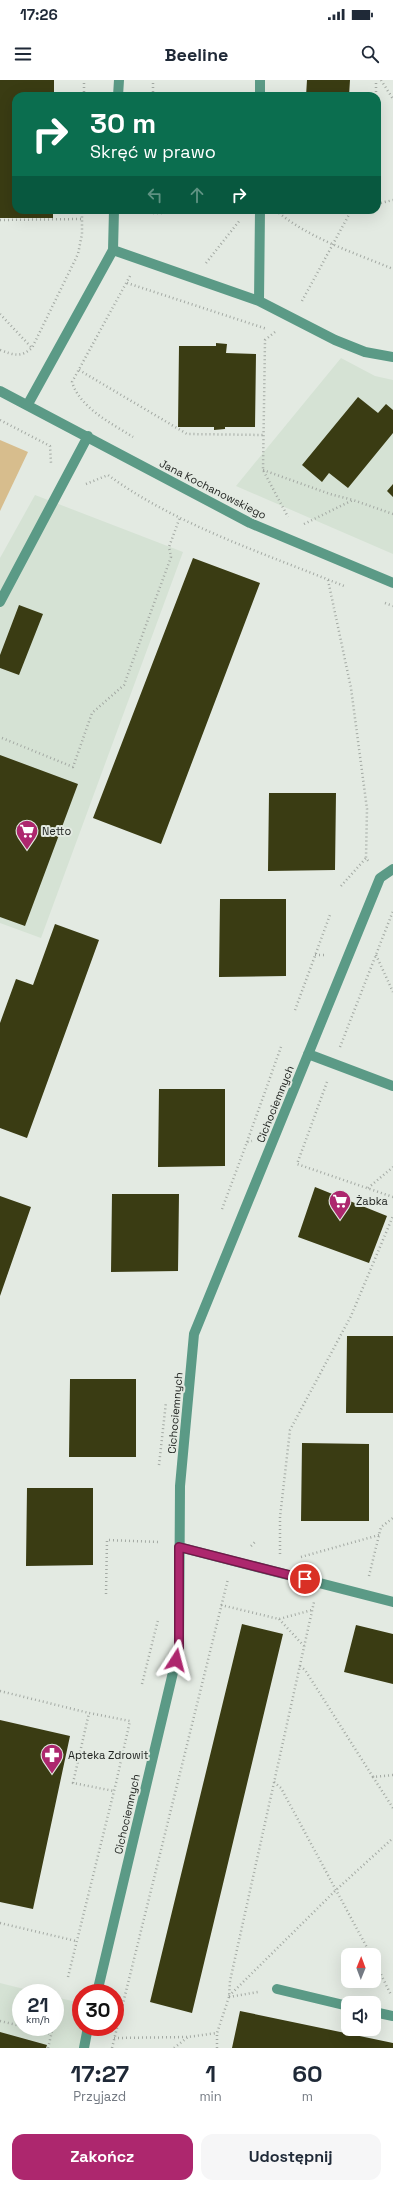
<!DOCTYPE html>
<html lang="pl">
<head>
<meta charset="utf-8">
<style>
	body { margin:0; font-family:"Space Grotesk",sans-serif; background:#f6f6f7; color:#1f2937; height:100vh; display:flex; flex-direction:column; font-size:15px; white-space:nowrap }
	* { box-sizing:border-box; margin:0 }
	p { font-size:13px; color:#747a83 }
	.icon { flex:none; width:22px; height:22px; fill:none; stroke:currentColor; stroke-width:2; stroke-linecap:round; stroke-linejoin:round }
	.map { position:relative; height:1968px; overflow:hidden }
	.drawer { display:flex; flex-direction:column; background:#fff; flex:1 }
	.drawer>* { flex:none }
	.hud { position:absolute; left:12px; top:12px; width:369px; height:122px; border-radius:12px; box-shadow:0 4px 16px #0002; background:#0b6e4f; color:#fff; overflow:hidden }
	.needle { width:26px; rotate:1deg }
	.buttons { position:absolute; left:341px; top:1868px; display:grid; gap:8px }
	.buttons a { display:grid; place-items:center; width:40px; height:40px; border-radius:8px; background:#fff; box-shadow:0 4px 16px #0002; font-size:20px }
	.speed { position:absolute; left:12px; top:1904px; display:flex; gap:8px; font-size:20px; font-weight:700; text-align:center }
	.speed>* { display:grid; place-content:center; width:52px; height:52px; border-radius:50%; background:#fff; box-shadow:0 4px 16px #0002; line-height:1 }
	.speed small { font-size:10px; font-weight:400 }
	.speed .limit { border:6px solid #d22; background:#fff; color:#111 }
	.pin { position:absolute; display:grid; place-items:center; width:34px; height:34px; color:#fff; margin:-17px; border:2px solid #fff; border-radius:50%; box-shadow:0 1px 4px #0007 }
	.me { position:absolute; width:44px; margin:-22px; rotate:9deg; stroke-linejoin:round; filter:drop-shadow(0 0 3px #0008) }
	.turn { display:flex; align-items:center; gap:14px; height:84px; padding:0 12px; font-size:18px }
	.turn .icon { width:52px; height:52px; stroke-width:2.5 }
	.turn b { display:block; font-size:28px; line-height:34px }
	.lanes { display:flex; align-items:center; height:38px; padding:0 12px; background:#0003; justify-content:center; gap:20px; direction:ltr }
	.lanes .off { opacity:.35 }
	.eta { display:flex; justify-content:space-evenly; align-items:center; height:68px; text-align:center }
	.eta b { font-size:24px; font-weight:600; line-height:28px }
	.button { display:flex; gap:8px; margin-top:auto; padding:8px 12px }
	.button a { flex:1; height:46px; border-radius:12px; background:#ad276e; color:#fff; font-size:16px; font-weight:600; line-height:46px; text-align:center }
	.button a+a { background:#f6f6f7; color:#1f2937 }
	.status { display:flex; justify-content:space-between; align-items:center; height:28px; padding:0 20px; background:#fff; direction:ltr }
	.status svg { height:11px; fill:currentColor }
	header { display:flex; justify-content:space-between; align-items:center; height:52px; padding:0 12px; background:#fff; font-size:18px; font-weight:600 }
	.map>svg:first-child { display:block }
	.built { fill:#d5e2d4 }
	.green { fill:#d7bd8d }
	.building { fill:#3a3c13 }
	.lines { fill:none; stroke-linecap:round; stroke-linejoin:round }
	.path { stroke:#a3a9a3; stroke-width:2.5; stroke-dasharray:1 3; stroke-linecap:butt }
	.minor { stroke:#5b9a86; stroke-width:10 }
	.route-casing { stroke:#701948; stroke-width:10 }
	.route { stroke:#ad276e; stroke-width:7 }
	.labels { text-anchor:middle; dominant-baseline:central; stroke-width:4; stroke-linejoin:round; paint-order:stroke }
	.street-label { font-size:11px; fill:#1e211e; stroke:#e3eae2 }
	.poi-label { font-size:11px; fill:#1e211e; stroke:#e3eae2; text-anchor:start }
</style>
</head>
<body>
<div class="status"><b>17:26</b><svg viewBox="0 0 49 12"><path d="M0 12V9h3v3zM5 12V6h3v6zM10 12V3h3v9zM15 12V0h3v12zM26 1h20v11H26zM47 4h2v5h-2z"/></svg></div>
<header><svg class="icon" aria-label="menu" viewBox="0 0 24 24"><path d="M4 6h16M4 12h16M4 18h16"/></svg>Beeline<svg class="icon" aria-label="search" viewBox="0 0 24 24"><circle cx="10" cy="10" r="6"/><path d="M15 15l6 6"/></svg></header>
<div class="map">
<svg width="393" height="1968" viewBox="0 0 393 1968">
	<rect width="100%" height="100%" fill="#e3eae2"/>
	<path class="built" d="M341,278L375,296L393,300V474L236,406Z
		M35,415L183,472L41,858L0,843V478Z
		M0,1903L40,1913H21V1947H55V1917L81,1923V1947H88L84,1968H0Z"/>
	<path class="green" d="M0,360L28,372L0,431Z"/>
	<path class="building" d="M0,0H54V16H16V130H53V138H0Z
		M307,0H350L349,16H306Z
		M216,263L227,264L226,273L256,274L255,347H225V349L214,350V347H178L179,266H216Z
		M358,317L378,333L386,324L393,330V353L348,408L329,393L322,402L302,385Z
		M393,404V417L387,411Z
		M193,478L260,503L161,764L93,738Z
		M19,525L43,534L19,595L0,588V575Z
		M0,675L78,704L25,846L0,837Z
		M269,713H336L335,790L268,791Z
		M220,819H286V896L219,897Z
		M55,844L99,860L27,1058L0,1048V943L16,899L33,905Z
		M159,1009H225V1086L158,1087Z
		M315,1107L387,1136L369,1183L298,1157Z
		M112,1114H179L178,1191L111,1192Z
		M0,1116L31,1127L0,1216Z
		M347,1256H393V1333H346Z
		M70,1299H136V1377H69Z
		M302,1363L369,1364V1441H301Z
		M27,1408H93V1485L26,1486Z
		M242,1544L283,1554L192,1933L150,1922Z
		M356,1545L393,1554V1604L344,1592Z
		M0,1640L70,1656L33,1829L0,1822Z
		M240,1931L393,1963V1968H232Z
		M0,1952L47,1965L46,1968H0Z"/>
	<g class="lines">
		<path class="path" d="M381,0L393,19
			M84,16V0
			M153,16V0
			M376,16V0
			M377,124L393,120
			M152,130V133L240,132
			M279,131H350
			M279,133C311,159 355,173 393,189
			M0,140L82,139
			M206,183L240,140
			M130,196L72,302C80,328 111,343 133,357
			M127,203L267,249
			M302,221L351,131L356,130
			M0,234L32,268
			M275,252L265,260L263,390L288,437
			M0,270C14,275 20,278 32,268L78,174L82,154V130
			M79,290L187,354L263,355
			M0,340L50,366L51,383
			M263,390L330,414L353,420
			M86,404L108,395C176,445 266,474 344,506
			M304,444L353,420L393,434
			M328,500L351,608L367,729L366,778L369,782
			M385,523L393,526
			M2,658L73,687L92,633L124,605L171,477L169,467L180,437
			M341,806L366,778
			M315,875H326
			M376,875L393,912
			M295,930L330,835
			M340,967L393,831
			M327,1002L297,1084L393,1117
			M247,1062L281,967
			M368,1108L393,1087
			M222,1129L247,1062L252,1061
			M159,1385L166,1322
			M251,1466L256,1461
			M280,1474V1437L290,1350L351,1236L393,1136
			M301,1477L379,1455
			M369,1496L381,1447L393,1438
			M106,1514L107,1460L159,1462
			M221,1525L279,1539L312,1530
			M279,1539L304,1566
			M300,1586L305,1590L373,1697
			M142,1604L158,1540
			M0,1611L89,1633
			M393,1695L373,1697L393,1728
			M274,1702L281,1708L371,1875
			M0,1843L76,1861
			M374,1880L391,1915
			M68,1897L114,1711L116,1703L130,1641L89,1633L73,1703L114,1711
			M229,1916L336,1810L393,1758
			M229,1917L258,1912
			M0,1941L21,1946
			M25,1947L51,1954
			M114,1958L188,1957L217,1953L229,1917L230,1901L314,1522
			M48,1968L53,1947
			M112,1968L228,1499
			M174,1968L188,1957
			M217,1968V1953"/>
		<path class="minor" d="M118,16L119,0
			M260,16V0
			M113,170L259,221L335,260L365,272L393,277
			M259,221L260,130
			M0,311L250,443L393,503
			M28,324L113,170L114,130
			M0,522L88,356
			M308,974L393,1006
			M179,1467L393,1522
			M277,1909L348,1926
			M97,1913L179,1567L180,1406L194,1254L380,798L393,789
			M374,1932L393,1936
			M84,1968L88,1947"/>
	</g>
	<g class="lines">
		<g class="route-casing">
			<path id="route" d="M176,1580L179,1567V1467L305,1499"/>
		</g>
		<use href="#route" class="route"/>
	</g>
	<defs>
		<g id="supermarket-pin" transform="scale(1.15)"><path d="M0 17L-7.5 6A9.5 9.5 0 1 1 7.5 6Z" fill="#ad276e" stroke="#e3eae2"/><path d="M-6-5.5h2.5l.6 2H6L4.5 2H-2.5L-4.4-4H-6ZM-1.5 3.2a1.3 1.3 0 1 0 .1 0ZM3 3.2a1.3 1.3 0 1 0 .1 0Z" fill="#fff"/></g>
		<g id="pharmacy-pin" transform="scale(1.15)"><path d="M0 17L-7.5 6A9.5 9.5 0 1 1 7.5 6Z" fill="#ad276e" stroke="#e3eae2"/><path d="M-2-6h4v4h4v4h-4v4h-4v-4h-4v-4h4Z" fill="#fff"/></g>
	</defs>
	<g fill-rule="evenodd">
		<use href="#supermarket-pin" x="27" y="751"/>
		<use href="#supermarket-pin" x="340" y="1121"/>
		<use href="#pharmacy-pin" x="52" y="1675"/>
	</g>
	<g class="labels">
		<g class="street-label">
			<text transform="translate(213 409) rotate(27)">Jana Kochanowskiego</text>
			<text transform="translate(275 1024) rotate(-68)">Cichociemnych</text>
			<text transform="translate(175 1333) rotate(-85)">Cichociemnych</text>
			<text transform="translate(127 1734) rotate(-77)">Cichociemnych</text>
		</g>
		<g class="poi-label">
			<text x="42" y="751">Netto</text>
			<text x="356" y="1121">Żabka</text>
			<text x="68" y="1675">Apteka Zdrowit</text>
		</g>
	</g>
</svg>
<div class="buttons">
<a><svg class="needle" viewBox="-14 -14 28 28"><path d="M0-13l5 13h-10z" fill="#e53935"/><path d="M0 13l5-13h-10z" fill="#747a83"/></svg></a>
<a><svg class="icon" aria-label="sound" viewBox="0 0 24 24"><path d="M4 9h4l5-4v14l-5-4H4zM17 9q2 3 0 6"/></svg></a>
</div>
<div class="speed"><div>21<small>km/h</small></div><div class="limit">30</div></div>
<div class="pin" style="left:305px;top:1499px;background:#d93025"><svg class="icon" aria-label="arrive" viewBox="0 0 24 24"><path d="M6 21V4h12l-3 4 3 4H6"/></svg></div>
<svg class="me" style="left:176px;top:1580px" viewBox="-20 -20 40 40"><path d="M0-17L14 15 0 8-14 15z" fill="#ad276e" stroke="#fff" stroke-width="4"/></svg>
<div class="hud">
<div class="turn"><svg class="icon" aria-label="right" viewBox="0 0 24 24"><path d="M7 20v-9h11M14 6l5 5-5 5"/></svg><div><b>30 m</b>Skręć w prawo</div></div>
<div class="lanes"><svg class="icon off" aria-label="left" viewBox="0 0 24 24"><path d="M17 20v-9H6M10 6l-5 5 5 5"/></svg><svg class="icon off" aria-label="ahead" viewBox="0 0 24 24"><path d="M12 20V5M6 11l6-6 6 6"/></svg><svg class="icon" aria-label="right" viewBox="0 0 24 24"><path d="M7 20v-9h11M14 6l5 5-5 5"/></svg></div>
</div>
</div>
<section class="drawer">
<div class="eta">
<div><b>17:27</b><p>Przyjazd</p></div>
<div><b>1</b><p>min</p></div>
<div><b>60</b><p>m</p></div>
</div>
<div class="button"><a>Zakończ</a><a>Udostępnij</a></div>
</section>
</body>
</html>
